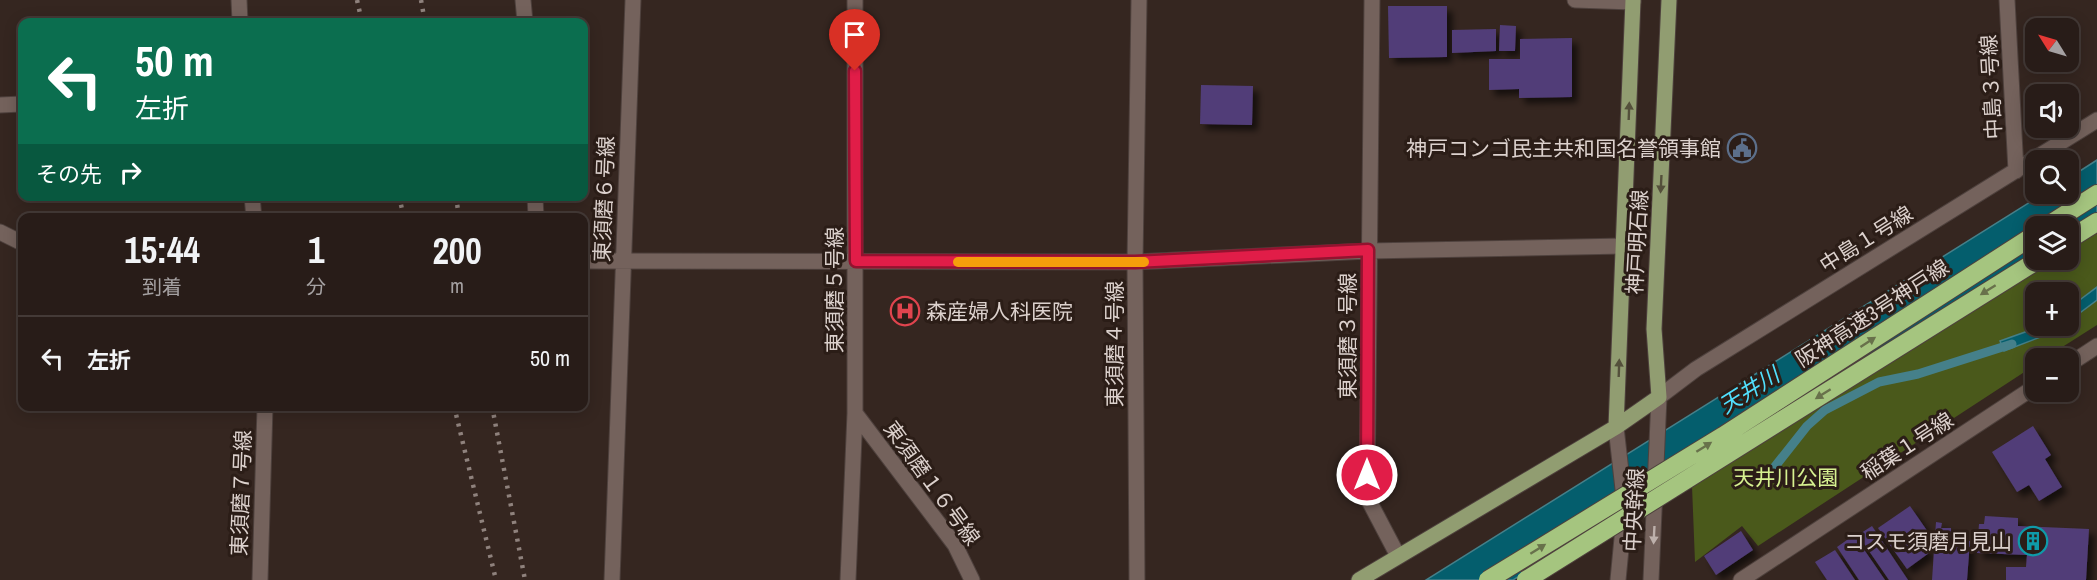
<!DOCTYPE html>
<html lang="ja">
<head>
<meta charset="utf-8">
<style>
	body { margin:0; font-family:"Archivo Narrow","Noto Sans JP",sans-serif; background:#302521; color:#f1f3f6; height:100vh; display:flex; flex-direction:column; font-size:22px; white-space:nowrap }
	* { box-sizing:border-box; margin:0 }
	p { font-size:20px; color:#a5a1a2 }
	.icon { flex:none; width:33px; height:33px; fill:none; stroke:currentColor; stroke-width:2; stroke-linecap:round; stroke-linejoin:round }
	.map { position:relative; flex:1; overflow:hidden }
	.side { position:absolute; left:18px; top:213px; width:570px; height:198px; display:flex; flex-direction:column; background:#281c18; border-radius:12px; box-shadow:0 3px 15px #0003,0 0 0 2px #443a37 }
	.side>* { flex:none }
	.banner { position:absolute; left:18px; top:18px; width:570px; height:183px; border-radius:12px; box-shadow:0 3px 15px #0003,0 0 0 2px #443a37; background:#0b6e4f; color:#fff; overflow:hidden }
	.needle { width:39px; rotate:307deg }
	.controls { position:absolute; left:2025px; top:18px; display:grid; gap:12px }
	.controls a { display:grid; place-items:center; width:54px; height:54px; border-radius:12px; background:#281c18; box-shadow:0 3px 15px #0003,0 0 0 2px #443a37; font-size:30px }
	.pin { position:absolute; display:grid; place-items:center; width:51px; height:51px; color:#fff; margin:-62px -26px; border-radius:50% 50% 50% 0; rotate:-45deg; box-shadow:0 0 6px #0007 }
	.pin .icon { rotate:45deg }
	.me { position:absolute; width:66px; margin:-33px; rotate:0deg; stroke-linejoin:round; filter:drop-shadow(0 0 4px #0008) }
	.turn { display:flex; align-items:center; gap:21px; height:126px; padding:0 18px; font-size:27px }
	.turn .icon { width:78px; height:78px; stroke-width:2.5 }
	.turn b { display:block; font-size:42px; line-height:51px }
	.then { display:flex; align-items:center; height:57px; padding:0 18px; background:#0003; gap:12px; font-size:22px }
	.eta { display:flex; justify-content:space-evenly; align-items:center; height:102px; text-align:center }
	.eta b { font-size:36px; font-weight:700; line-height:42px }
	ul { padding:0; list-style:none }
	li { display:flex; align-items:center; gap:18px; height:84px; padding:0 18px; border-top:2px solid #443a37 }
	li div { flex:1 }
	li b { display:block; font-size:22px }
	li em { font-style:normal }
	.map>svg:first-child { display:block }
	.green { fill:#4a591b; fill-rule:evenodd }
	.water { fill:#045e6d; stroke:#45808a; stroke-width:1.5 }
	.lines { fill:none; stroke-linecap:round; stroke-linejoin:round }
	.stream { stroke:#45808a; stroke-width:9 }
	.building { fill:#513e78; filter:url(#shadow) }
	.minor-casing { stroke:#4e413d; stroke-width:17 }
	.major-casing { stroke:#4e413d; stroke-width:17 }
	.highway-casing { stroke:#4e413d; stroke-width:20 }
	.minor { stroke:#74625c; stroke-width:15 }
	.major { stroke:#919d71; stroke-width:15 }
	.highway { stroke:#a5c57f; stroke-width:18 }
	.rail { stroke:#8f827d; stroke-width:4.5; stroke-dasharray:3 6; stroke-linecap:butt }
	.highway-bridge-casing { stroke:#4e413d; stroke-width:20; stroke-linecap:butt }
	.highway-bridge { stroke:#a5c57f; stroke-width:18 }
	.oneway { fill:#54503b }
	.oneway2 { fill:#68714b }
	.oneway3 { fill:#bdb0ab }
	.route-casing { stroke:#92132f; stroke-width:15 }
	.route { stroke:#e11d48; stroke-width:10 }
	.slow { stroke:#f59e0b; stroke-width:10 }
	.labels { text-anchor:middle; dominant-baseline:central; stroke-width:6; stroke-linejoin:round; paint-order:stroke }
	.street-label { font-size:21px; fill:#dcd1cd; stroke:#2b1d17 }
	.poi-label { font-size:21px; fill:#dcd1cd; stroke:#2b1d17; text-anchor:end }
	.park-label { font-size:21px; fill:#d6f190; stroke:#2b1d17 }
	.water-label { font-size:22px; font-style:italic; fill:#51dffd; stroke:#2b1d17 }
</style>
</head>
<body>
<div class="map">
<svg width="2097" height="580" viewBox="0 0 2097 580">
	<defs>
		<filter id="shadow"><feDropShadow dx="5.5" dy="5.5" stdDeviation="3" flood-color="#0009"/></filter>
	</defs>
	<rect width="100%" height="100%" fill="#352620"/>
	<path class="green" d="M2097,226V325L2045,358H2036L2035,365L1758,546L1742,526L1695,562L1692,486L2044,260H2068L2069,244ZM2036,292H2068V326H2036Z"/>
	<path class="water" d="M2097,160V223L2069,241L2068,226H2036V260L1513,580H1426L2043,194H2068L2069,178Z
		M2097,287V300L2069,321V308Z
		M2042,326H2062L2051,333L2004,351L2000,341Z"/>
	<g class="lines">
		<path class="stream" d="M1769,474L1807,426L1825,410L1879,382L1918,374L2012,344"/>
	</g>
	<path class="building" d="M1388,6H1447V57L1389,58Z
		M1500,25L1516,26L1515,51H1499Z
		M1496,29V51L1452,53V30Z
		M1572,38V97L1519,98V89L1489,90V59H1520V39Z
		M1201,85L1253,86L1252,125L1200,124Z
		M2033,426L2051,455L2045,459L2062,487L2039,501L2029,485L2017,492L1992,452Z
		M1910,506L1928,532L1918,538L1929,553L1907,569L1878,528Z
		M1985,516L2018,518V526L2089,529L2086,580H2006V567H2026L2027,555L1977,553L1979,524H1984Z
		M1936,522L1942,523L1941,528H1951V540L1970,541L1967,580H1932Z
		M1872,526L1908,580H1889L1858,535Z
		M1741,531L1753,550L1716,575L1704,556Z
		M1854,535L1885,580H1859L1837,547Z
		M1835,550L1855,580H1827L1815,562Z"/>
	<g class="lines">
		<g class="minor-casing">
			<path id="minor" d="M239,0L240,22
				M523,0L525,22
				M1372,0L1367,497L1398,556
				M1575,0L1633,2
				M2007,0L2016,171
				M0,105L22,104
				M252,196L254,218
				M535,196L536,218
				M0,232L22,243
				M584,261L1135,262L1368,251L1624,246
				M2068,365L2097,346
				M855,413L955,545L972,580
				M1616,427L1625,507L1618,580
				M260,580L265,406
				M612,580L633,0
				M848,580L855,413V0
				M1137,580L1135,262L1139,0
				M1651,580L1659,397L1696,369L2097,120
				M1741,580L2036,386"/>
		</g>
		<g class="major-casing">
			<path id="major" d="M1616,427L1633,0
				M1359,580L1616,427L1659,397L1654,329L1669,0"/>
		</g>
		<g class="highway-casing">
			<path id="highway" d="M2047,226L2097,194
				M2068,240L2097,222"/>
		</g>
		<use href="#minor" class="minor"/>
		<use href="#major" class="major"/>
		<use href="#highway" class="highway"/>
		<path class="rail" d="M357,0L362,22
			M421,0L425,22
			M399,196L404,218
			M456,196L459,218
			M454,406L496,580
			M492,406L525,580"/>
		<g class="highway-bridge-casing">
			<path id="highway-bridge" d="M1488,580L1723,436L2036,234
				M1526,580L2038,260"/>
		</g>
		<use href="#highway-bridge" class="highway-bridge"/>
	</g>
	<defs><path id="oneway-solid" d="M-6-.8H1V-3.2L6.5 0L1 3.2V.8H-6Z" transform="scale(1.5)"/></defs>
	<g class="oneway">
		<use href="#oneway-solid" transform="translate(1629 111) rotate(-88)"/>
		<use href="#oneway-solid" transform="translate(1661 184) rotate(93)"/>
		<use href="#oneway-solid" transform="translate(1619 368) rotate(-88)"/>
	</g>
	<g class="oneway2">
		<use href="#oneway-solid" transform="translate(1988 290) rotate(148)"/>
		<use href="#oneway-solid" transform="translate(1868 342) rotate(-33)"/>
		<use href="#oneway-solid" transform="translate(1823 394) rotate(148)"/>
		<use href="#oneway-solid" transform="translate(1704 447) rotate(-32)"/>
		<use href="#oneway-solid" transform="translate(1538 549) rotate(-32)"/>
	</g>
	<use class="oneway3" href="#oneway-solid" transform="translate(1654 535) rotate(93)"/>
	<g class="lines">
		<g class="route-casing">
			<path id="route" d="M855,71L856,261L1135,262L1368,250L1367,475"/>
		</g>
		<use href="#route" class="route"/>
		<path class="slow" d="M958,262H1144"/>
	</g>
	<defs>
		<g id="civic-ring" transform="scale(1.5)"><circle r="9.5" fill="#2b1d17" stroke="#5c6f8a" stroke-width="1.5"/><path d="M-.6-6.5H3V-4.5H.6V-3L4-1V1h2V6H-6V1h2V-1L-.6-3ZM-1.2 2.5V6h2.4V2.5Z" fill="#5c6f8a"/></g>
		<g id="hospital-ring" transform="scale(1.5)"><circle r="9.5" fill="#2b1d17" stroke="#e0444e" stroke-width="1.5"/><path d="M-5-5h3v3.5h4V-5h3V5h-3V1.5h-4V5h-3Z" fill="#e0444e"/></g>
		<g id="building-ring" transform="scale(1.5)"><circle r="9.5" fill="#2b1d17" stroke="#0f9aa8" stroke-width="1.5"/><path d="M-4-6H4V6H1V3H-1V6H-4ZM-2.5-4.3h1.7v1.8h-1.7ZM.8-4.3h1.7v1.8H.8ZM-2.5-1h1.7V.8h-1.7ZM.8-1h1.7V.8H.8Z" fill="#0f9aa8"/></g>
	</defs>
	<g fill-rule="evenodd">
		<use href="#civic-ring" x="1742" y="148"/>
		<use href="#hospital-ring" x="905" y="311"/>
		<use href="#building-ring" x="2033" y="541"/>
	</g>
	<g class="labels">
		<g class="street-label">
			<text transform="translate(1991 87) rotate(-93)">中島３号線</text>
			<text transform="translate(604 199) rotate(-88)">東須磨６号線</text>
			<text transform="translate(1866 239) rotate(-32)">中島１号線</text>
			<text transform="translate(1637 242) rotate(-87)">神戸明石線</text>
			<text transform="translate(834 290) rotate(-90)">東須磨５号線</text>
			<text transform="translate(1872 313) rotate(-33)">阪神高速3号神戸線</text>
			<text transform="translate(1347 336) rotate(-90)">東須磨３号線</text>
			<text transform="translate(1114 344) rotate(-90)">東須磨４号線</text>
			<text transform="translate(1907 446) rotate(-33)">稲葉１号線</text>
			<text transform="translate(932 483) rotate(54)">東須磨１６号線</text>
			<text transform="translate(241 493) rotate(-88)">東須磨７号線</text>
			<text transform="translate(1634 510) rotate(-87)">中央幹線</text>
		</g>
		<g class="poi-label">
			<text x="1721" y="148">神戸コンゴ民主共和国名誉領事館</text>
			<text x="926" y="311" text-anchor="start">森産婦人科医院</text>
			<text x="2012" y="541">コスモ須磨月見山</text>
		</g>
		<g class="park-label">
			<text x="1786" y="477">天井川公園</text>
		</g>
		<g class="water-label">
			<text transform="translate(1749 390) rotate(-32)">天井川</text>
		</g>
	</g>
</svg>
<div class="controls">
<a><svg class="needle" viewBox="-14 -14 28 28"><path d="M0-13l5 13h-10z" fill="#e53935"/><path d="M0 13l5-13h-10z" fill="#a5a1a2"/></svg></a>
<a><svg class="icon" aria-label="sound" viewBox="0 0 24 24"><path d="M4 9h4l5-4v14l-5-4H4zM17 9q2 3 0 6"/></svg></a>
<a><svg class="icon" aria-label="search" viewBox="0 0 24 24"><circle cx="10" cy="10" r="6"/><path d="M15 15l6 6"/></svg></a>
<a><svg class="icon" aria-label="layers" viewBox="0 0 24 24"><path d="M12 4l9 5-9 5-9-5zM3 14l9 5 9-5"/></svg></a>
<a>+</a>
<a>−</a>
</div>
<div class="pin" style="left:855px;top:71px;background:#d93025"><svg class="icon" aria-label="arrive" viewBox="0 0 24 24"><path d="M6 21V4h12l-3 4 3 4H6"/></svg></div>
<svg class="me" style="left:1367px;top:475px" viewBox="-20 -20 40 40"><circle r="17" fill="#e11d48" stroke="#fff" stroke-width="3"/><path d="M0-11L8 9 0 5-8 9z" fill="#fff"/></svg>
<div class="banner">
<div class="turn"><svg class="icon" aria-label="left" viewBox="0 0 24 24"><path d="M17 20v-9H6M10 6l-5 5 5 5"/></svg><div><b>50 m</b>左折</div></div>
<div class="then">その先<svg class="icon" aria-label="right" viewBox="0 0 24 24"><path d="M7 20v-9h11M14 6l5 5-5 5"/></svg></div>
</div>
<section class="side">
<div class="eta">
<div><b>15:44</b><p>到着</p></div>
<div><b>1</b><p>分</p></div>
<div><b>200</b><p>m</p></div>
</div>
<ul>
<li><svg class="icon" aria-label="left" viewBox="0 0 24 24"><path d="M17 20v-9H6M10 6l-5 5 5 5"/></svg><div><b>左折</b></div><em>50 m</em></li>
</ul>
</section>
</div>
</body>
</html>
